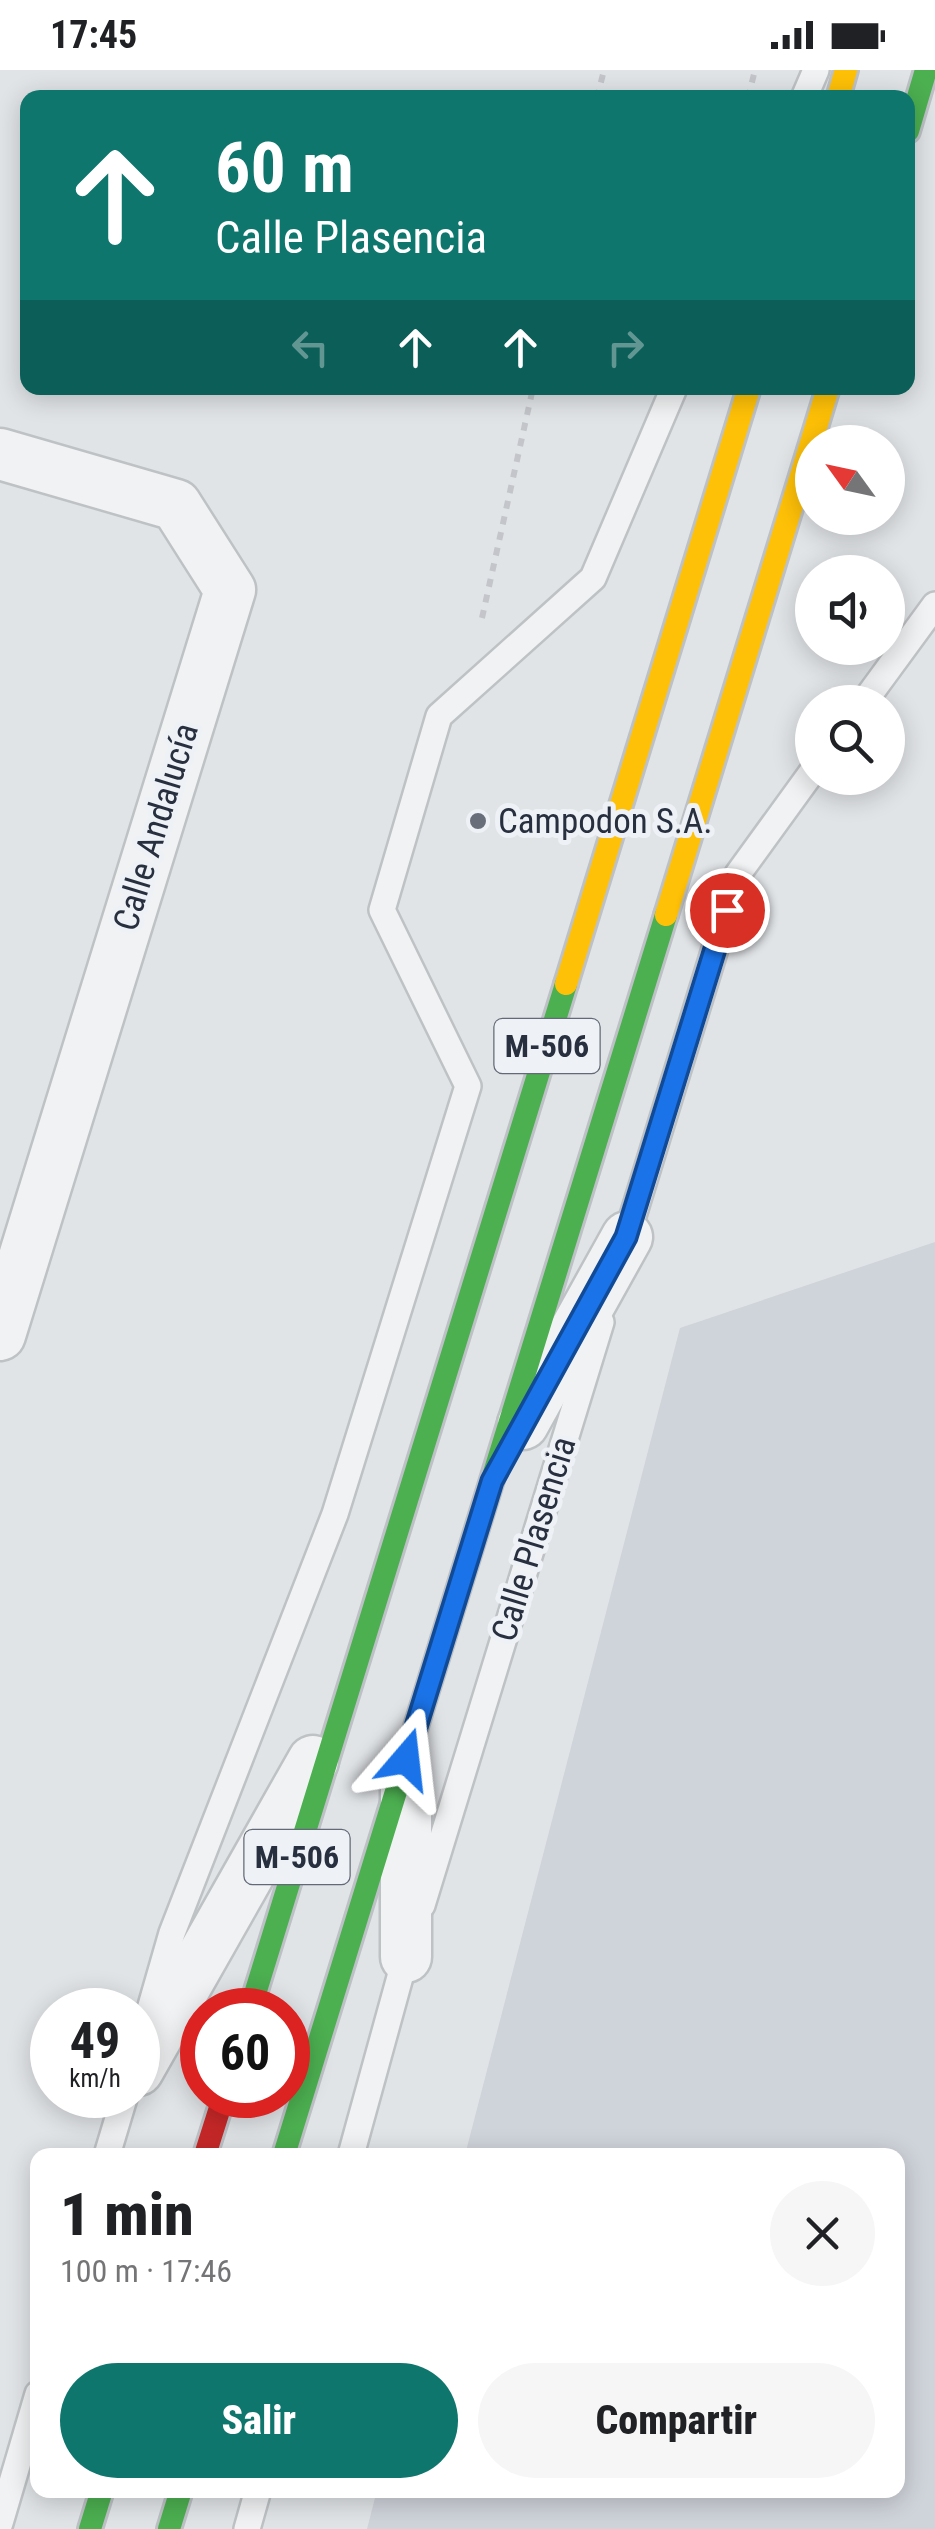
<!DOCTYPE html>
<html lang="es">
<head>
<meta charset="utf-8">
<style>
	body { margin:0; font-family:"Roboto Condensed",sans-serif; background:#f6f6f6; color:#202124; height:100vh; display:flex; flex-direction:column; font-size:38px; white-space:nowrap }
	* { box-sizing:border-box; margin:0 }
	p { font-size:32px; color:#757577 }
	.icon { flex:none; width:55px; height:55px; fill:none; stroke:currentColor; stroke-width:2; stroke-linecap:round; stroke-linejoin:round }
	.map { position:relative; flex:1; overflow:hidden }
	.sheet { position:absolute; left:30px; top:2078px; width:875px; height:350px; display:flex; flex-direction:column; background:#fff; border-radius:20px; box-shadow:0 5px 25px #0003 }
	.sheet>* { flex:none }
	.banner { position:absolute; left:20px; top:20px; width:895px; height:305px; border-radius:20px; box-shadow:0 5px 25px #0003; background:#0f766e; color:#fff; overflow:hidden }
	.needle { width:65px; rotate:303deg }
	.fabs { position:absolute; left:795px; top:355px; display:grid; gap:20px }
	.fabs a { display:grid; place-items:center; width:110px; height:110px; border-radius:50%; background:#fff; box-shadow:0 5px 25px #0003; font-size:50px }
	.speed { position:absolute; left:30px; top:1918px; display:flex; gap:20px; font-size:50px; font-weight:700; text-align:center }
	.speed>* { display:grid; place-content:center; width:130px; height:130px; border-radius:50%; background:#fff; box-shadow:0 5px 25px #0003; line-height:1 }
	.speed small { font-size:25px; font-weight:400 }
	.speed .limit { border:15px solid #d22; background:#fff; color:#111 }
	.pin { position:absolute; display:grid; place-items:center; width:85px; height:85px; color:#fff; margin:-42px; border:5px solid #fff; border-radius:50%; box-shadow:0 2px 10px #0007 }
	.me { position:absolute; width:110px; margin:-55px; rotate:17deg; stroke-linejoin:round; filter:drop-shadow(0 0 8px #0008) }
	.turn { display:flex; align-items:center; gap:35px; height:210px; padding:0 30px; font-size:45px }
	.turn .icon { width:130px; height:130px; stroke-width:2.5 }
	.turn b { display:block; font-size:70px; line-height:85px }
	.lanes { display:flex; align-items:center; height:95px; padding:0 30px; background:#0003; justify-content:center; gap:50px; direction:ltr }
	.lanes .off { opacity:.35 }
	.round { display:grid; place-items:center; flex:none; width:105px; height:105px; border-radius:52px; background:#f6f6f6 }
	.head { display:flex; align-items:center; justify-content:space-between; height:170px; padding:0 30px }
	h1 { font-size:60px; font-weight:800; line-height:75px }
	.primary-button { display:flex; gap:20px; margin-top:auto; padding:20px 30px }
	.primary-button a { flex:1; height:115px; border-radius:60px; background:#0f766e; color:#fff; font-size:40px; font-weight:800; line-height:115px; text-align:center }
	.primary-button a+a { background:#f6f6f6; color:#202124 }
	.status { display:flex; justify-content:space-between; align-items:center; height:70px; padding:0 50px; background:#fff; direction:ltr }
	.status svg { height:28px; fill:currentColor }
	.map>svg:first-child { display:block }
	.built { fill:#cfd3da }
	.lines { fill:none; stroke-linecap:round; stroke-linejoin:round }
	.lane-casing { stroke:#bfc2c5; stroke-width:30 }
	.street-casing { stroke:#bfc2c5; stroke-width:55 }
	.fast-casing { stroke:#bdc1c5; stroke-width:28 }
	.slow-casing { stroke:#bdc1c5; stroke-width:28 }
	.jam-casing { stroke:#bdc1c5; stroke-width:28 }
	.path { stroke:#c3c5ca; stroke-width:6; stroke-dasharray:8 8; stroke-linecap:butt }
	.lane { stroke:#f1f2f3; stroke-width:25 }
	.street { stroke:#f1f2f3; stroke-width:50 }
	.fast { stroke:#4caf50; stroke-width:22 }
	.slow { stroke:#ffc107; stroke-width:22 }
	.jam { stroke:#c62828; stroke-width:22 }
	.route-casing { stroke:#114b97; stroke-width:25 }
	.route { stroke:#1a73e8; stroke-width:18 }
	.poi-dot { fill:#696f7a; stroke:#eef2f6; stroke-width:4 }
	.labels { text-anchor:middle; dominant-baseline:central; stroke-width:10; stroke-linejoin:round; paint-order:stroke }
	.shield { fill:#eef2f6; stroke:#636a77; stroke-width:2.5 }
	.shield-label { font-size:32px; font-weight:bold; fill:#283040 }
	.poi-label { font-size:35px; fill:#283040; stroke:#eef2f6; text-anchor:start }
	.street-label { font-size:35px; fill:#283040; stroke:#eef2f6 }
</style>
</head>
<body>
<div class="status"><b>17:45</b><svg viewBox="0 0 49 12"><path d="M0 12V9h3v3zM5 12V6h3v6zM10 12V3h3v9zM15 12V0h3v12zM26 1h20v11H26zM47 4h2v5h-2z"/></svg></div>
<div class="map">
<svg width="935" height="2459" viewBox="0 0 935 2459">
	<rect width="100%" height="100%" fill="#e1e4e7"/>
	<path class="built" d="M935,1172V2459H367L377,2420H898V2085H465L680,1258Z"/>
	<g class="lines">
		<g class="lane-casing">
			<path id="lane" d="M804,28L816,0
				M864,632L935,535
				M624,1175L738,804L812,702
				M422,1835L601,1252
				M147,1950L172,1863L335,1444L468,1016L382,840L439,646L593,508L674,318
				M107,2085L125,2025
				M351,2085L408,1878
				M0,2453L38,2324
				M247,2459L258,2420"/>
		</g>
		<g class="street-casing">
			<path id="street" d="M0,384L176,435L230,520L0,1265
				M523,1354L627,1167
				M406,1887V1717
				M138,2000L313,1691"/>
		</g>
		<g class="fast-casing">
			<path id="fast" d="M908,61L926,0
				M250,1940L566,914
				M284,2085L666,845
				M90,2459L102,2420
				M169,2459L181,2420"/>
		</g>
		<g class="slow-casing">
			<path id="slow" d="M838,28L846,0
				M666,845L828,318
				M566,914L749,318"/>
		</g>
		<g class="jam-casing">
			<path id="jam" d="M205,2085L224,2025"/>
		</g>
		<path class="path" d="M597,28L604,0
			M748,28L755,0
			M482,548L533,318"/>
		<use href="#lane" class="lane"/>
		<use href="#street" class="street"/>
		<use href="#fast" class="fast"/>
		<use href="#slow" class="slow"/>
		<use href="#jam" class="jam"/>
	</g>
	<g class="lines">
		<g class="route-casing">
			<path id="route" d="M406,1689L492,1411L626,1167L727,840"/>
		</g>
		<use href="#route" class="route"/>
	</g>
	<circle class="poi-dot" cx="478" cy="751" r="10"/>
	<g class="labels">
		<g class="shield">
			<rect x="494.5" y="949" width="105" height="54" rx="8"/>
			<rect x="244.5" y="1760" width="105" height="54" rx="8"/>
		</g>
		<g class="shield-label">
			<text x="547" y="976">M-506</text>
			<text x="297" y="1787">M-506</text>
		</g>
		<g class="poi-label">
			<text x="498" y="751">Campodon S.A.</text>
		</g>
		<g class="street-label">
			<text transform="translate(156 757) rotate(-73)">Calle Andalucía</text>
			<text transform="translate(534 1469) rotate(-73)">Calle Plasencia</text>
		</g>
	</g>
</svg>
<div class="fabs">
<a><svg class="needle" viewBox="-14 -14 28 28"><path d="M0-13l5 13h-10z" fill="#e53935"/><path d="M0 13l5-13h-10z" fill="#757577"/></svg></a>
<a><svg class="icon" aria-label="sound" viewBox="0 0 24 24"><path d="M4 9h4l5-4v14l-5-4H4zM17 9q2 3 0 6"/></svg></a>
<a><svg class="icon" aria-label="search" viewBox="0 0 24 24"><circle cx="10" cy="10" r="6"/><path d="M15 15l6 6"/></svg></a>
</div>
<div class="speed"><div>49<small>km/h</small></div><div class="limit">60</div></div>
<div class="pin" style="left:727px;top:840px;background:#d93025"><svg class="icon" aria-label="arrive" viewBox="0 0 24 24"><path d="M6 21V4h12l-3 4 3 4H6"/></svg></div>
<svg class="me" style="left:406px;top:1689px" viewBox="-20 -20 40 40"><path d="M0-17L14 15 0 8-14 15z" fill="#1a73e8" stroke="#fff" stroke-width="4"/></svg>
<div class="banner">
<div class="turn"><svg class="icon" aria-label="ahead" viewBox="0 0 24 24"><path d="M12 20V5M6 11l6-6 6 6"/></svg><div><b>60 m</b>Calle Plasencia</div></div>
<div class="lanes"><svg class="icon off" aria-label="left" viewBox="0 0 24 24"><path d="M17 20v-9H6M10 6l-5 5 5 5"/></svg><svg class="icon" aria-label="ahead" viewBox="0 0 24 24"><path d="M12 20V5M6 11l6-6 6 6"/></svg><svg class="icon" aria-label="ahead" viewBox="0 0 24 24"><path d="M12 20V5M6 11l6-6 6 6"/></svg><svg class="icon off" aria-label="right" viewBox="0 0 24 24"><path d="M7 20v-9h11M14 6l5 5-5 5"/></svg></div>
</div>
<section class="sheet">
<div class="head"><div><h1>1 min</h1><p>100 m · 17:46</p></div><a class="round"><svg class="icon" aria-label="close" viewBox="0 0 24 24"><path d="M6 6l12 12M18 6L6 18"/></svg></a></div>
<div class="primary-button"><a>Salir</a><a>Compartir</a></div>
</section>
</div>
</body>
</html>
